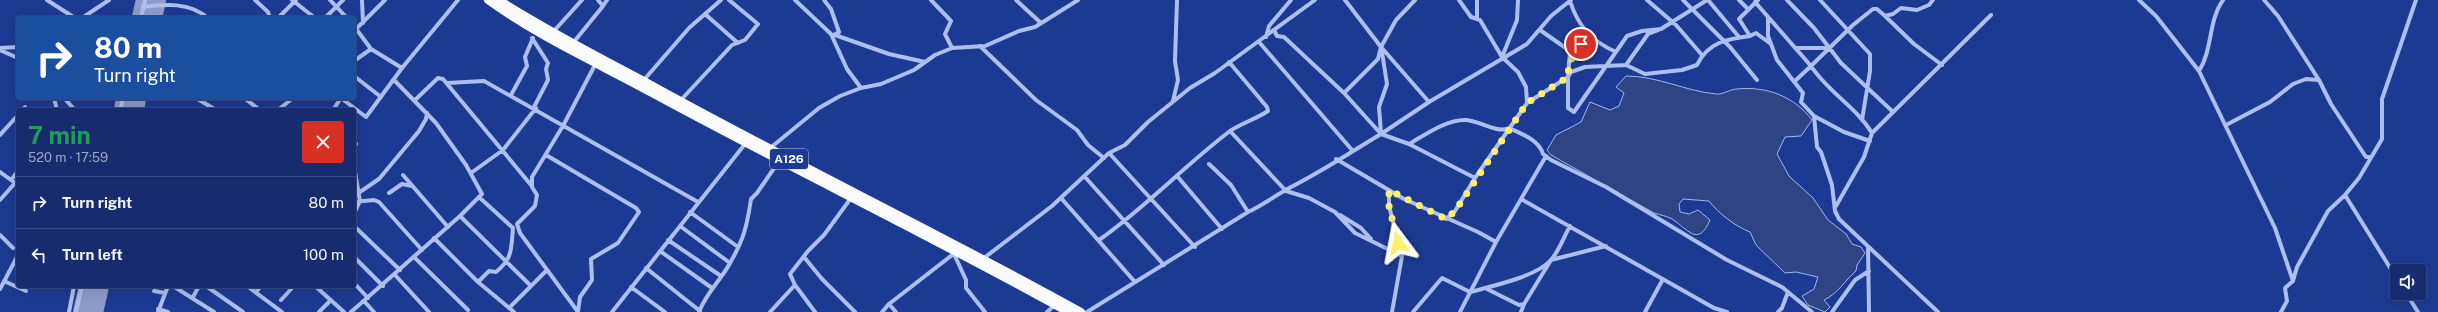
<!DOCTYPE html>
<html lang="en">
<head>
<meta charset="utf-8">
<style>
	body { margin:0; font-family:"Public Sans",sans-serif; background:#233876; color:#f1f3f6; height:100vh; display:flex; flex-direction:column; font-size:15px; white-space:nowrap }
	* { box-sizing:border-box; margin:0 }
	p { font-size:13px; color:#9ea7c2 }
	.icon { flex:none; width:22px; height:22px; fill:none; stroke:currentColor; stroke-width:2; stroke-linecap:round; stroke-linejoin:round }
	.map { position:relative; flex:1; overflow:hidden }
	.side { position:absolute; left:16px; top:108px; width:340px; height:180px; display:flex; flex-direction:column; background:#162c6e; border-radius:4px; box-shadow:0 4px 16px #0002,0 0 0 1px #354881 }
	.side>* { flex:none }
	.top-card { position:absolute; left:16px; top:16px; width:340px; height:84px; border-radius:4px; box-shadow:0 4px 16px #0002,0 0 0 1px #354881; background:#1a4fa0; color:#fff; overflow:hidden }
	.fabs { position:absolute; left:2390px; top:264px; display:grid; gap:8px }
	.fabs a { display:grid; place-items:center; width:36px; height:36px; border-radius:4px; background:#162c6e; box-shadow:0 4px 16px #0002,0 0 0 1px #354881; font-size:20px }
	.pin { position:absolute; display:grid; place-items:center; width:34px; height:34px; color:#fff; margin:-17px; border:2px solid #fff; border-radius:50%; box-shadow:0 1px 4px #0007 }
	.me { position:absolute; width:44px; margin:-22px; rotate:347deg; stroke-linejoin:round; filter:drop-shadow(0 0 3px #0008) }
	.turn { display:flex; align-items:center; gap:14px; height:84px; padding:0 12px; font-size:18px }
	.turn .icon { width:52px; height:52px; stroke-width:2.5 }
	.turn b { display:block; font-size:28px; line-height:34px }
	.round { display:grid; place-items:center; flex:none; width:42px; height:42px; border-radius:4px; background:#233876 }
	.headline { display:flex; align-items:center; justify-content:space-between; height:68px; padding:0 12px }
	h1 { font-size:24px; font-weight:700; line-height:30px; color:#1e9e55 }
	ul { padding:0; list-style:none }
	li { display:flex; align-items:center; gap:12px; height:52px; padding:0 12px; border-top:1px solid #354881 }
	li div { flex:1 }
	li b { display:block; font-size:15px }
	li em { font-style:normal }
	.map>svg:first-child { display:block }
	.water { fill:#2e4485; stroke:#a1b7f0 }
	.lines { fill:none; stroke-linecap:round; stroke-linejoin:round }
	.runway { stroke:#8e9cc8; stroke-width:30 }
	.minor { stroke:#adbfee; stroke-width:4 }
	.trunk { stroke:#fafbff; stroke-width:8 }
	.route { stroke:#feef6c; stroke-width:7; stroke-dasharray:0 12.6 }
	.labels { text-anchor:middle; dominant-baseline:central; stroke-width:3; stroke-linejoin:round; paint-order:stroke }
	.shield { fill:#1d3a92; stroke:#bbc4de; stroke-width:1 }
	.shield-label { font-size:12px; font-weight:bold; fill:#fff }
</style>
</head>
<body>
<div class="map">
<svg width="2438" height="312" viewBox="0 0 2438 312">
	<rect width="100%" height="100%" fill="#1d3a92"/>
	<path class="water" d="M1626,76C1658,76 1685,91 1716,94C1723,95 1730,89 1737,89C1766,86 1794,96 1812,120L1801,136L1785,137L1777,154L1789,176L1813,198L1828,220L1846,234L1852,244L1861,247L1865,253L1857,265L1856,271C1844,281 1839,293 1824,300L1830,307L1825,312L1808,305L1802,296L1814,289L1818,277L1796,272L1785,273L1756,245L1750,232C1735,226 1719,214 1709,201L1683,199L1679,204L1680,212L1689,214L1698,210L1710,220C1698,248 1688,229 1672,219C1667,216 1660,215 1654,213L1551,155L1547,150L1556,135L1581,122L1590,102L1610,110L1619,106L1624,93L1616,87Z"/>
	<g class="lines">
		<path class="runway" d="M147,18L151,0
			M129,110L131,98
			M88,312L94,286"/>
		<path class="minor" d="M47,0L75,18
			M255,0L268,12L270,18
			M292,0L315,18
			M330,0L347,18
			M362,0L363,23
			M795,0L831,34L847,69L861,88
			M824,0L831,9L839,32L834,35
			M931,0L951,21L945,34L952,48
			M1016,0L1041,23
			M1345,0L1381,47L1429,102L1381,134L1409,144C1425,135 1445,120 1465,120C1479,120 1496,134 1509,128C1522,134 1539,140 1543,154L1551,160L1606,187L1727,260L1782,287L1812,312
			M1477,0V18
			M1647,0L1676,25L1702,55
			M1683,0L1730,47L1757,80
			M1708,0L1739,37
			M1739,0L1748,9
			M1787,0L1814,28L1841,63L1892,111
			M1820,0L1870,54V71L1862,120
			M2139,0L2156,16L2199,71L2275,228L2293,281
			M2264,0L2278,16L2319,80
			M1570,1C1578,26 1591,41 1616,52
			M1755,2L1811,66L1853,25L1873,9H1877L1885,16L1893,14L1901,8L1917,10L1929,5L1933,0
			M603,6L607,0
			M143,7C166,4 189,2 208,18
			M705,14L738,43
			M1885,16L1914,44L1942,65
			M1768,17V36L1771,44
			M82,18L109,0
			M141,18L145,0
			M278,18L296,0
			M325,18L343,0
			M354,26L371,49L402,68
			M1274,30L1277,36L1284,37L1344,93L1381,134
			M1540,30L1570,51L1568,77L1571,72L1585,67L1626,65L1645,74L1682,70L1697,65C1708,42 1727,39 1750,36L1739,19L1758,0
			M354,31L385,0
			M553,32L582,0
			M835,35L889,54L925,62
			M1750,36L1756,33L1771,44L1777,60L1803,93L1801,102L1814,116L1817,147L1821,152L1832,185L1835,211L1839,219L1938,312
			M1266,37L1269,26L1291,0
			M532,38L548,63L546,69L548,80L534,107
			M1259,42L1352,150
			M573,43L603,6L598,0
			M980,46L1036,100L1077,130L1088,145L1104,158
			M0,48L18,47
			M1796,48H1829
			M0,50L18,58
			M1502,57L1517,20L1518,0
			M354,61L371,49
			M1569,63L1586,33
			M1626,65L1648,34L1661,29L1707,0
			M2199,71C2213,49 2208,21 2223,0
			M354,76L381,97
			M643,81L689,28L721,0
			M1795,81L1811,66C1827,91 1856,107 1872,133L1864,157L1836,206
			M447,83L484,81L698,202
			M1344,93L1378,59L1381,47L1396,20L1415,0
			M511,95L527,66L525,57L533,38
			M54,98L57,110
			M64,98L75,110
			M196,98L216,110
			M244,98L260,110
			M341,98L366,117L402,68L458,0
			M415,100L438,78L443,79L531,185
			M680,101L732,45L745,40L758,24L729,0
			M1173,101L1178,80L1175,61L1177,0
			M1429,102L1527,44L1551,16L1571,0
			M1527,103L1568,77V108L1574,112L1627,36L1642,31L1661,29
			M23,110L25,107
			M120,110L123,98
			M278,110L293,98
			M333,110L341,98
			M1814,116L1844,132L1870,141
			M2226,125L2270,102L2293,84L2306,79L2319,80L2331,104L2366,157H2371
			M1230,131L1286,191L1309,198L1335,212L1355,233L1402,256L1389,206V190
			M1381,133L1379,107L1387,84L1382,52
			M1872,133L1991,15
			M0,135L18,115
			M354,142L356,144L354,147
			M1409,144L1475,178L1527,103L1526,87L1518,72L1502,57L1480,20L1471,17L1459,0
			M769,149L819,108L840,96L861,88L881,84L914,70L935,55L952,48L985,46L1019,31L1035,27L1078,0
			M1109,153L1195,247
			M546,155L636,208L639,212L618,243L591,259L592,280L580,297L578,311
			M1336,159L1404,199L1478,232L1496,242L1546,156
			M1209,164L1231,185L1248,212
			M354,166L360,201L354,214
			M0,172L18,185
			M471,173L503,150L536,108
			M403,175L448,227
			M1177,176L1222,229
			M1085,177L1164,265
			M11,180L18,171
			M389,193L402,184L412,186
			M354,196L379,179L419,131L426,119L427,113
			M1061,198L1135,282
			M1521,199L1714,308L1727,312
			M0,200L15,183
			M354,202L374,200L379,202L422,250
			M690,212L738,247
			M1340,215L1361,228L1371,239
			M460,216L531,286
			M1446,219L1455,211L1475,178
			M354,226L400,270
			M680,226L730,263
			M0,235L13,248
			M434,238L478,282L514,312
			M668,240L721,276
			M1099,240C1146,207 1184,166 1230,131C1242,123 1256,119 1268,111L1267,107L1229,62
			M1868,247L1869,312
			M660,251L712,288
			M954,254L966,280V288L985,312
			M354,257L383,286
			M414,257L468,310
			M804,257L822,279L855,312
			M984,258L1052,206L1109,153L1125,145L1148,122L1190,88L1215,73L1315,0
			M646,268L700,311
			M395,275L429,312
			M2397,279L2345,195L2359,178L2382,139V99L2416,0
			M4,281L26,291
			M478,282L489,271L496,272C513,258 511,249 513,228L480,198
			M354,283L368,298
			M795,285L815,312
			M173,286L214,312
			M206,286L243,312
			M247,286L282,312
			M315,286L344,312
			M631,287L665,312
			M1485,288L1519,305L1524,304L1551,260L1606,246
			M0,289L18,255
			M154,291L165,293
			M256,292L261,286
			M2406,293L2418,312
			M193,297L199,286
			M281,300L294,286
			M364,301L374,312
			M889,304L896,312
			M509,308L547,270
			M158,309L168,312
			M69,312L74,286
			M76,312L82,286
			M158,312L168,286
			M319,312L331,300
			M351,312L460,216L482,194L466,165L436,123L394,80
			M578,312L520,233L517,224L535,206L537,195L532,187V177L564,124L596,63
			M612,312L745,144
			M699,312C706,293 721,280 730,263C744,239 747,226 751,199L757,193L779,161
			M770,312L795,285L790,274L808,251L824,235L851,198
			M882,312L889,304L956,252
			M1047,312L1055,305
			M1087,312L1248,212C1263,205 1276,195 1291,187C1321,172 1351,152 1381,134
			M1392,312L1402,256
			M1413,312L1442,278L1470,292C1492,286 1535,277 1550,261C1559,252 1564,236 1570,226
			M1460,312L1496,242
			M1521,312L1524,304
			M1645,312L1663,279
			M1778,312L1782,308L1788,292
			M1832,312L1855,280L1869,271
			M2281,312L2287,301L2285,288L2293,281L2297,267L2328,211L2345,195"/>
		<path class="trunk" d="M488,0C539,37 597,63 652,93C790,168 931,236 1068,312
			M499,0C546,30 595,55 644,81C788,161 937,232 1081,312"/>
	</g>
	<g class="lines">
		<path class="route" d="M1398,243L1389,206V190L1446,219L1455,211L1527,103L1568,77L1569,63L1581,44"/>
	</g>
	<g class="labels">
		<rect class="shield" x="770" y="149" width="38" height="20" rx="3"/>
		<g class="shield-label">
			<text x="789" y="159">A126</text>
		</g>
	</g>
</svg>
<div class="fabs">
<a><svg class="icon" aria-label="sound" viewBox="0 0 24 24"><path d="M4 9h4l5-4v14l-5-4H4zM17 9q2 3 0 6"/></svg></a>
</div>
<div class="pin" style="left:1581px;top:44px;background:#d93025"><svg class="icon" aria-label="arrive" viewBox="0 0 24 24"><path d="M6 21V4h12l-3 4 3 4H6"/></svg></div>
<svg class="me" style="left:1398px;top:243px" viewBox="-20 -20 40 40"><path d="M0-17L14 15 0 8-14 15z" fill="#feef6c" stroke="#fff" stroke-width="4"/></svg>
<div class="top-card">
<div class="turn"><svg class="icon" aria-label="right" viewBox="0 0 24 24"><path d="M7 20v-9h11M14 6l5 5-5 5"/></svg><div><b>80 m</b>Turn right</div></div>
</div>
<section class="side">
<div class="headline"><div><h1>7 min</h1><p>520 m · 17:59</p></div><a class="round" style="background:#d93025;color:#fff"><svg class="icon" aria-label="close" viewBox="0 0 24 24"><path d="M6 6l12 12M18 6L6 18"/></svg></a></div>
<ul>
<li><svg class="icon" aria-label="right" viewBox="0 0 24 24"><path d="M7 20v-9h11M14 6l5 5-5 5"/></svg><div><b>Turn right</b></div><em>80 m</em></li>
<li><svg class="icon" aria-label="left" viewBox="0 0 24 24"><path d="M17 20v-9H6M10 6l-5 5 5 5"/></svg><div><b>Turn left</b></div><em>100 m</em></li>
</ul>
</section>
</div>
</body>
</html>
